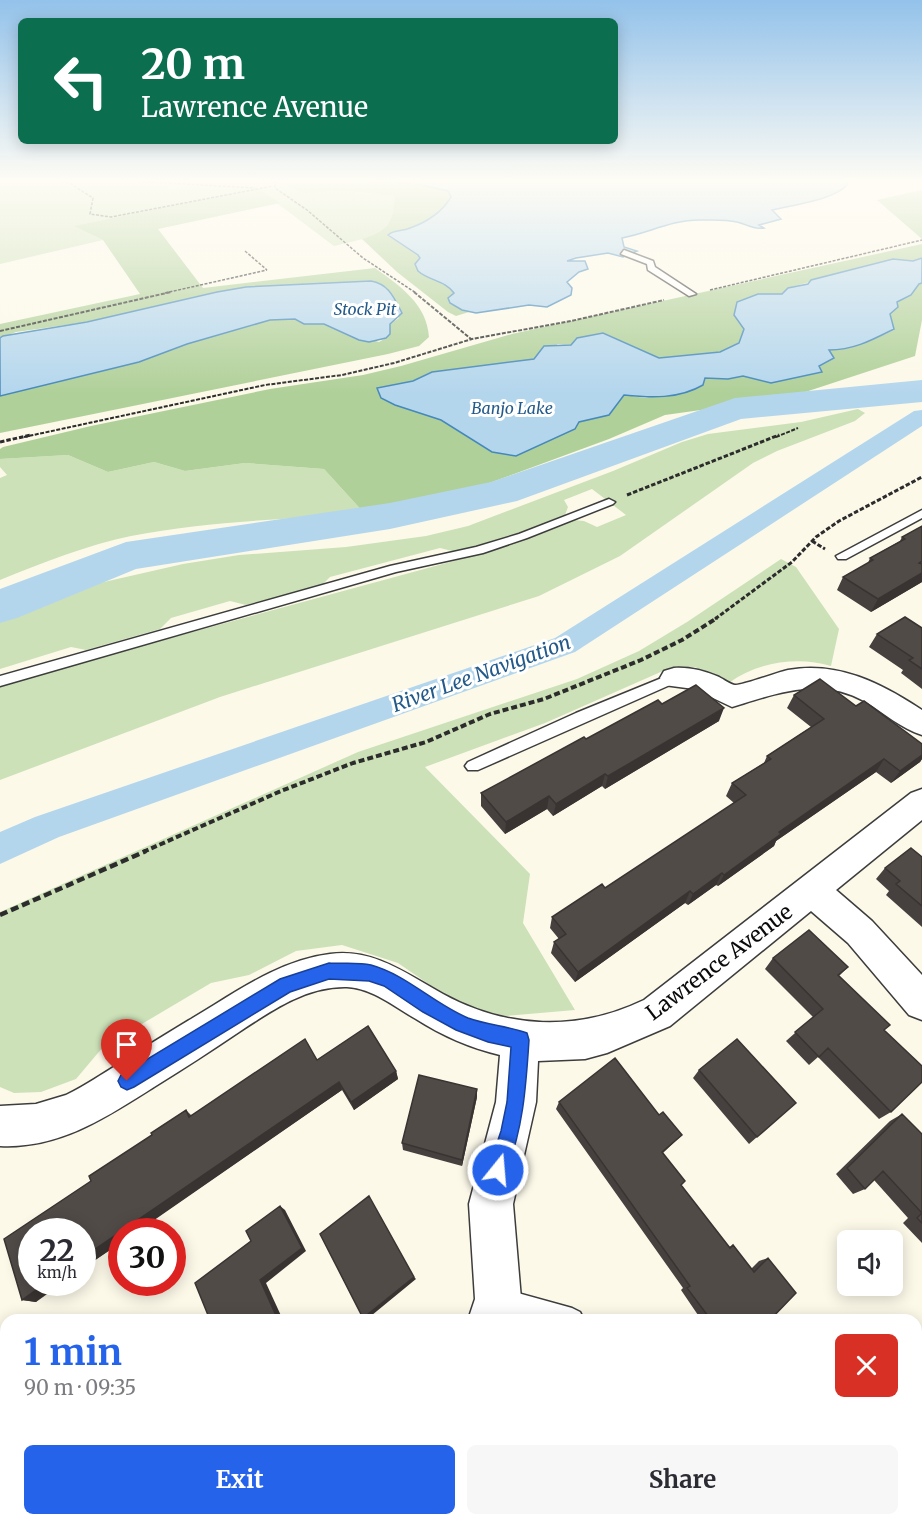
<!DOCTYPE html>
<html lang="en">
<head>
<meta charset="utf-8">
<style>
	body { margin:0; font-family:Merriweather,serif; background:#f7f7f7; color:#2b2b33; height:100vh; display:flex; flex-direction:column; font-size:22px; white-space:nowrap }
	* { box-sizing:border-box; margin:0 }
	p { font-size:20px; color:#7c7c81 }
	.icon { flex:none; width:33px; height:33px; fill:none; stroke:currentColor; stroke-width:2; stroke-linecap:round; stroke-linejoin:round }
	.map { position:relative; flex:1; overflow:hidden }
	.side { position:absolute; left:0px; top:1314px; width:922px; height:212px; display:flex; flex-direction:column; background:#fff; border-radius:18px 18px 0 0; box-shadow:0 3px 15px #0003 }
	.side>* { flex:none }
	.hud { position:absolute; left:18px; top:18px; width:600px; height:126px; border-radius:9px; box-shadow:0 3px 15px #0003; background:#0b6e4f; color:#fff; overflow:hidden }
	.controls { position:absolute; left:837px; top:1230px; display:grid; gap:12px }
	.controls a { display:grid; place-items:center; width:66px; height:66px; border-radius:9px; background:#fff; box-shadow:0 3px 15px #0003; font-size:30px }
	.speed { position:absolute; left:18px; top:1218px; display:flex; gap:12px; font-size:30px; font-weight:700; text-align:center }
	.speed>* { display:grid; place-content:center; width:78px; height:78px; border-radius:50%; background:#fff; box-shadow:0 3px 15px #0003; line-height:1 }
	.speed small { font-size:15px; font-weight:400 }
	.speed .limit { border:9px solid #d22; background:#fff; color:#111 }
	.pin { position:absolute; display:grid; place-items:center; width:51px; height:51px; color:#fff; margin:-62px -26px; border-radius:50% 50% 50% 0; rotate:-45deg; box-shadow:0 0 6px #0007 }
	.pin .icon { rotate:45deg }
	.me { position:absolute; width:66px; margin:-33px; rotate:17deg; stroke-linejoin:round; filter:drop-shadow(0 0 4px #0008) }
	.turn { display:flex; align-items:center; gap:21px; height:126px; padding:0 24px; font-size:27px }
	.turn .icon { width:78px; height:78px; stroke-width:2.5 }
	.turn b { display:block; font-size:42px; line-height:51px }
	.round { display:grid; place-items:center; flex:none; width:63px; height:63px; border-radius:9px; background:#f7f7f7 }
	.head { display:flex; align-items:center; justify-content:space-between; height:102px; padding:0 24px }
	h1 { font-size:36px; font-weight:700; line-height:45px; color:#2563eb }
	.button { display:flex; gap:12px; margin-top:auto; padding:12px 24px }
	.button a { flex:1; height:69px; border-radius:9px; background:#2563eb; color:#fff; font-size:24px; font-weight:700; line-height:69px; text-align:center }
	.button a+a { background:#f7f7f7; color:#2b2b33 }
	.map>svg:first-child { display:block }
	.green { fill:#cce1b8 }
	.forest { fill:#b0d099 }
	.water { fill:#b4d6ed; stroke:#4588bb; stroke-width:1.5 }
	.lines { fill:none; stroke-linecap:round; stroke-linejoin:round }
	.canal { fill:#b4d6ed; fill-rule:evenodd }
	.river { fill:#b4d6ed; fill-rule:evenodd }
	.service-casing { stroke:#3d3d3d; stroke-width:3 }
	.minor-casing { stroke:#3d3d3d; stroke-width:3 }
	.path-far4 { stroke:#2c2c2c; stroke-width:1.5; stroke-dasharray:3 1.5; stroke-linecap:butt }
	.path-far3 { stroke:#2c2c2c; stroke-width:2; stroke-dasharray:4 1.5; stroke-linecap:butt }
	.path-far2 { stroke:#2c2c2c; stroke-width:3; stroke-dasharray:4.5 2; stroke-linecap:butt }
	.path-far1 { stroke:#2c2c2c; stroke-width:4; stroke-dasharray:6 3; stroke-linecap:butt }
	.path { stroke:#2c2c2c; stroke-width:4.5; stroke-dasharray:8 4; stroke-linecap:butt }
	.service { fill:#fff; fill-rule:evenodd }
	.minor { fill:#fff; fill-rule:evenodd }
	.wall { fill:#46403e }
	.shaded-wall { fill:#393432 }
	.building { fill:#514b48; stroke:#393432; stroke-width:1.5 }
	.route { fill:#2563eb; stroke:#184099; stroke-width:1.5 }
	.labels { text-anchor:middle; dominant-baseline:central; stroke-width:6; stroke-linejoin:round; paint-order:stroke }
	.far-water-label { font-size:16px; font-style:italic; fill:#245a8a; stroke:#fff }
	.water-label { font-size:20px; font-style:italic; fill:#245a8a; stroke:#fff }
	.near-street-label { font-size:21px; fill:#0a0a0a; stroke:#fff }
</style>
</head>
<body>
<div class="map">
<svg width="922" height="1525" viewBox="0 0 922 1525">
	<rect width="100%" height="100%" fill="#fcf9e9"/>
	<path class="green" d="M0,180H280C304,202 315,189 343,191C360,192 378,195 396,196L394,216L379,235L334,246L257,188L75,226L103,240L0,264Z
		M858,409L865,413L855,421L777,451L753,463L620,556L539,596L220,697L0,780V687L126,650L472,556L574,520L584,521L597,527L626,515L592,489L564,500L568,507L565,515L519,533L456,552L440,548L330,577L322,585L246,605L230,601L171,618L160,629L86,650L71,647L0,669V619L39,601L82,587L183,564L239,555L346,547L426,536L468,526L613,471L682,442L708,434L801,422Z
		M68,455L108,472L154,462L185,471L245,463L324,469L365,514C287,519 208,521 131,536C87,545 42,563 0,580V478L7,475L0,467V459Z
		M781,559L796,567L839,629L831,666C798,656 757,662 729,683L695,667H672L545,723L425,767L530,874L523,923L575,1010L506,1016L459,1005L398,963L342,945L296,951L249,975L211,983L103,1047L76,1079L41,1092L14,1093L0,1087V912L358,752L577,679L639,651L687,622Z
		M922,1410V1509L917,1513V1415Z
		M785,1520H909L902,1525H778Z"/>
	<path class="forest" d="M280,180L417,184L447,191L451,197C442,212 427,222 410,228C402,232 395,229 388,235L418,255L420,258L416,264L418,271L437,279L452,290L462,310L469,312L456,316L448,312L397,272L362,239C387,232 394,222 395,196C378,195 360,191 343,191C314,189 305,202 280,180Z
		M257,188L280,203L158,229L203,288L375,268C400,286 427,304 429,337L419,346L388,354L0,433V396L139,362L187,344L270,320L295,319L304,324H324L379,342C388,337 390,335 390,324L399,318L371,281L246,287L217,292L87,322L16,332L0,338V324L140,294L103,240L74,226Z
		M922,190V239L877,200Z
		M922,244V258L913,261L893,259L788,288L782,294H758L739,344L720,352L659,358L603,333L571,345L558,344L534,359L432,372L413,381L378,388L395,405L441,420L492,452L579,422L609,415L624,395L646,398L704,378L728,379L743,376L771,383L822,371L818,366L828,350C853,350 872,340 894,330L890,314L898,307L897,302L911,295L919,284L922,283V320L915,356L787,398L665,415L609,439L465,492L423,505L365,514L324,469L245,463L185,471L154,462L108,472L68,455L0,459V449L3,447L91,426L270,389L363,375L401,366L512,334Z"/>
	<path class="water" d="M321,180H840L848,184C835,200 792,205 772,210L781,219L759,225L764,228C753,230 747,224 737,222C725,219 711,220 699,220C672,220 648,233 622,238L624,247L637,251L623,257L608,253L576,258L567,261H585L588,269L579,272L567,282L572,288L571,295L547,307L529,305L476,313L462,310L450,303L448,298L454,293C445,280 429,281 418,271L415,264L420,258L418,255L388,235C395,229 402,232 410,228C427,222 442,212 451,197L448,191L417,184Z
		M922,258V283L919,284L911,295L897,302L898,307L890,314L894,329C872,340 854,350 829,350L834,358L819,366L822,372L771,383L743,376L728,379L705,378L703,385C679,399 651,398 624,395L609,415L579,422L575,429L516,456L492,452L441,420L395,405L381,398L377,388L413,381L432,372L534,359L544,346L571,345L577,338L603,333L659,358L720,352L739,343L744,329L734,315L737,302L758,294H782L788,288L808,284L811,280L893,259L913,261Z
		M371,281C389,284 394,298 402,313L390,324V334L386,338L369,342L359,340L324,324H304L295,319L270,320L187,344L139,362L0,396V338L3,336L87,322L217,292L246,287Z"/>
	<g class="lines">
		<path class="canal" d="M922,410V426L575,652L59,837L0,864V832L35,817L555,638L914,411Z"/>
		<path class="river" d="M922,380V402L741,419L517,501L390,529L136,569L17,618L0,623V589L126,542L390,503L491,482L735,398Z"/>
		<g class="service-casing">
			<path id="service" d="M624,250L653,261L655,267L696,294L689,296L648,270L647,264L621,254Z
				M609,499L615,502L613,504L527,538L483,553L396,572L0,686V676L390,566L476,547L519,534Z
				M922,510V518L846,559H838L836,556Z
				M674,673L679,675L681,678L679,681L478,770H468L465,766L468,762L576,713Z
				M500,1288L572,1308L580,1312L584,1320C550,1320 523,1321 492,1308L488,1300L492,1292Z"/>
		</g>
		<g class="minor-casing">
			<path id="minor" d="M674,668C690,667 705,671 719,677C723,679 731,685 735,685C741,686 778,672 788,670C838,661 881,683 922,710V735C902,729 884,713 866,702C821,676 778,693 732,707L694,689L664,685L660,678L664,671Z
				M922,789V820L836,890L872,921L922,975V1020L909,1015L848,943L811,911L670,1026L607,1053L585,1059L538,1061L536,1102L513,1204L521,1299L514,1320H468L475,1299L469,1204L496,1102L500,1055C470,1048 441,1035 416,1019C393,1006 374,989 347,987C306,986 271,1011 239,1032C211,1051 183,1069 154,1087C107,1117 59,1149 0,1146V1106L36,1104L66,1095C85,1086 102,1074 120,1063C151,1043 183,1024 214,1005C249,983 288,959 330,954C373,948 407,974 443,994C507,1029 578,1032 644,1000L911,793Z"/>
		</g>
		<path class="path-far4" d="M57,180L71,184L93,198L90,214L111,217L273,186
			M115,180L255,188
			M275,180V188L307,210L363,258L416,293
			M245,251L267,270
			M710,290L922,240
			M165,293L267,270"/>
		<path class="path-far3" d="M414,292L471,339
			M0,331L171,292
			M24,437L265,385L342,375L394,363L472,339L571,321L664,300
			M776,437L798,428"/>
		<path class="path-far2" d="M0,442L31,435
			M627,495L779,435
			M812,541L825,549
			M715,619L792,562L816,537L839,521L922,477"/>
		<path class="path-far1" d="M143,852L281,791L353,763L426,742L490,714L544,699L641,660L682,640L717,618"/>
		<path class="path" d="M0,915L146,851"/>
		<use href="#service" class="service"/>
		<use href="#minor" class="minor"/>
	</g>
	<path class="wall" d="M922,526V582L871,612L837,590L843,577L868,563L870,558L900,541L902,537Z
		M922,628V689L901,673L903,670L869,647L877,634Z
		M794,695L856,706L922,744V759L920,762L891,783L876,772L776,841L774,846L718,886L716,885L688,905L685,903L575,982L551,953L554,942L559,939L550,928L552,917L605,888L734,803L726,796L732,783L764,763L767,756L811,727L787,708Z
		M662,704L719,721L605,789L602,786L553,816L547,809L505,834L481,806V793Z
		M922,857V927L886,895L889,891L876,879L885,868Z
		M773,958L848,967L839,976L884,1030L891,1112L879,1119L818,1057L809,1065L786,1041L813,1017L765,969Z
		M699,1070L757,1137L749,1144L693,1078Z
		M396,1071L398,1079L354,1110L342,1090L82,1269V1232L36,1302L22,1300L91,1181L186,1110L191,1115Z
		M477,1097L462,1166L403,1150L402,1143Z
		M559,1102L659,1115L682,1135L663,1153L681,1185L729,1247L733,1245L751,1269L759,1261L768,1258L770,1320H698L700,1318L681,1290L683,1288L556,1109Z
		M902,1114L922,1134V1243L903,1223L908,1218L874,1180L865,1189L853,1194L836,1174L890,1121Z
		M451,1520H592L587,1525H446Z
		M761,1520H778L774,1525H770Z"/>
	<path class="shaded-wall" d="M922,573V582L871,612L878,599Z
		M724,708L719,721L605,789L608,776Z
		M922,755V759L920,762L891,783L900,771Z
		M884,759L876,772L776,841L774,846L718,886L724,875L779,832Z
		M605,774L602,786L553,816L556,804Z
		M549,796L547,809L505,834L506,822Z
		M722,873L716,885L688,905L693,894Z
		M690,891L685,903L575,982L578,972Z
		M396,1071L398,1079L354,1110L351,1102Z
		M339,1082L342,1090L137,1232H122V1242L82,1269V1258Z
		M477,1089V1097L462,1166V1160Z
		M280,1206L285,1210L306,1251L266,1283L283,1320H278L260,1280Z
		M414,1277L416,1279L366,1320L363,1318Z
		M47,1282H64L36,1302L22,1300Z
		M0,1342L6,1363V1369L0,1373Z
		M0,1446L6,1470V1520H18L20,1525H2L0,1518Z
		M309,1520H317L319,1525H312Z"/>
	<path class="building" d="M922,526V561L919,563L922,564V573L878,599L843,577L873,560L870,558L905,539L902,537Z
		M905,617L922,628V669L909,660L913,658L877,634Z
		M820,679L856,706L864,701L922,744V755L900,771L884,759L779,832L781,834L724,875L722,873L693,894L690,891L578,972L554,942L566,934L552,917L602,884L605,888L746,795L732,783L771,759L767,756L824,719L794,695Z
		M696,685L724,708L608,776L605,774L556,804L549,796L506,822L481,793L584,737L586,739L658,700L662,704Z
		M911,848L922,857V906L896,884L900,881L885,868Z
		M809,930L848,967L838,975L890,1025L884,1030L922,1066V1082L891,1112L828,1048L819,1057L795,1032L823,1009L773,958Z
		M368,1026L396,1071L351,1102L339,1082L82,1258V1232H32V1282H47L22,1300L4,1239L91,1181L89,1176L152,1135L151,1133L186,1110L189,1117L305,1039L317,1060Z
		M737,1039L796,1103L757,1137L699,1070Z
		M615,1058L659,1115L663,1112L682,1135L662,1152L685,1181L681,1185L730,1248L733,1245L754,1272L768,1258L796,1293L770,1320H704L708,1316L687,1288L690,1286L559,1102Z
		M419,1075L477,1089L462,1160L402,1143Z
		M902,1114L922,1134V1213L883,1171L865,1189L847,1168Z
		M369,1196L414,1277L363,1318L320,1234Z
		M280,1206L302,1248L260,1280L278,1320H210L195,1283L251,1241L246,1231Z
		M922,1213V1223L917,1218Z
		M217,1520H309L312,1525H219Z
		M457,1520H592L587,1525H451Z
		M768,1520H778L774,1525H771Z"/>
	<linearGradient id="sky" x2="0" y2="1"><stop stop-color="#93c2ea"/><stop offset="0.46" stop-color="#fefcf5"/><stop offset="1" stop-color="#fefcf5" stop-opacity="0"/></linearGradient>
	<rect width="922" height="393" fill="url(#sky)"/>
	<path class="route" d="M329,963C342,964 358,962 371,965C407,975 434,1004 468,1018C487,1025 508,1026 527,1033L529,1040C526,1087 523,1132 504,1177L498,1179L491,1177L488,1170L501,1131L507,1102L511,1047L488,1042L456,1030L423,1012L384,986L369,981L329,979L290,992L134,1087L127,1090L121,1087L118,1081L121,1075L280,979Z"/>
	<g class="labels">
		<g class="far-water-label">
			<text x="365" y="309">Stock Pit</text>
			<text x="512" y="408">Banjo Lake</text>
		</g>
		<g class="water-label">
			<text transform="translate(481 673) rotate(-20)">River Lee Navigation</text>
		</g>
		<g class="near-street-label">
			<text transform="translate(719 962) rotate(-37)">Lawrence Avenue</text>
		</g>
	</g>
</svg>
<div class="controls">
<a><svg class="icon" aria-label="sound" viewBox="0 0 24 24"><path d="M4 9h4l5-4v14l-5-4H4zM17 9q2 3 0 6"/></svg></a>
</div>
<div class="speed"><div>22<small>km/h</small></div><div class="limit">30</div></div>
<div class="pin" style="left:127px;top:1081px;background:#d93025"><svg class="icon" aria-label="arrive" viewBox="0 0 24 24"><path d="M6 21V4h12l-3 4 3 4H6"/></svg></div>
<svg class="me" style="left:498px;top:1170px" viewBox="-20 -20 40 40"><circle r="17" fill="#2563eb" stroke="#fff" stroke-width="3"/><path d="M0-11L8 9 0 5-8 9z" fill="#fff"/></svg>
<div class="hud">
<div class="turn"><svg class="icon" aria-label="left" viewBox="0 0 24 24"><path d="M17 20v-9H6M10 6l-5 5 5 5"/></svg><div><b>20 m</b>Lawrence Avenue</div></div>
</div>
<section class="side">
<div class="head"><div><h1>1 min</h1><p>90 m · 09:35</p></div><a class="round" style="background:#d93025;color:#fff"><svg class="icon" aria-label="close" viewBox="0 0 24 24"><path d="M6 6l12 12M18 6L6 18"/></svg></a></div>
<div class="button"><a>Exit</a><a>Share</a></div>
</section>
</div>
</body>
</html>
